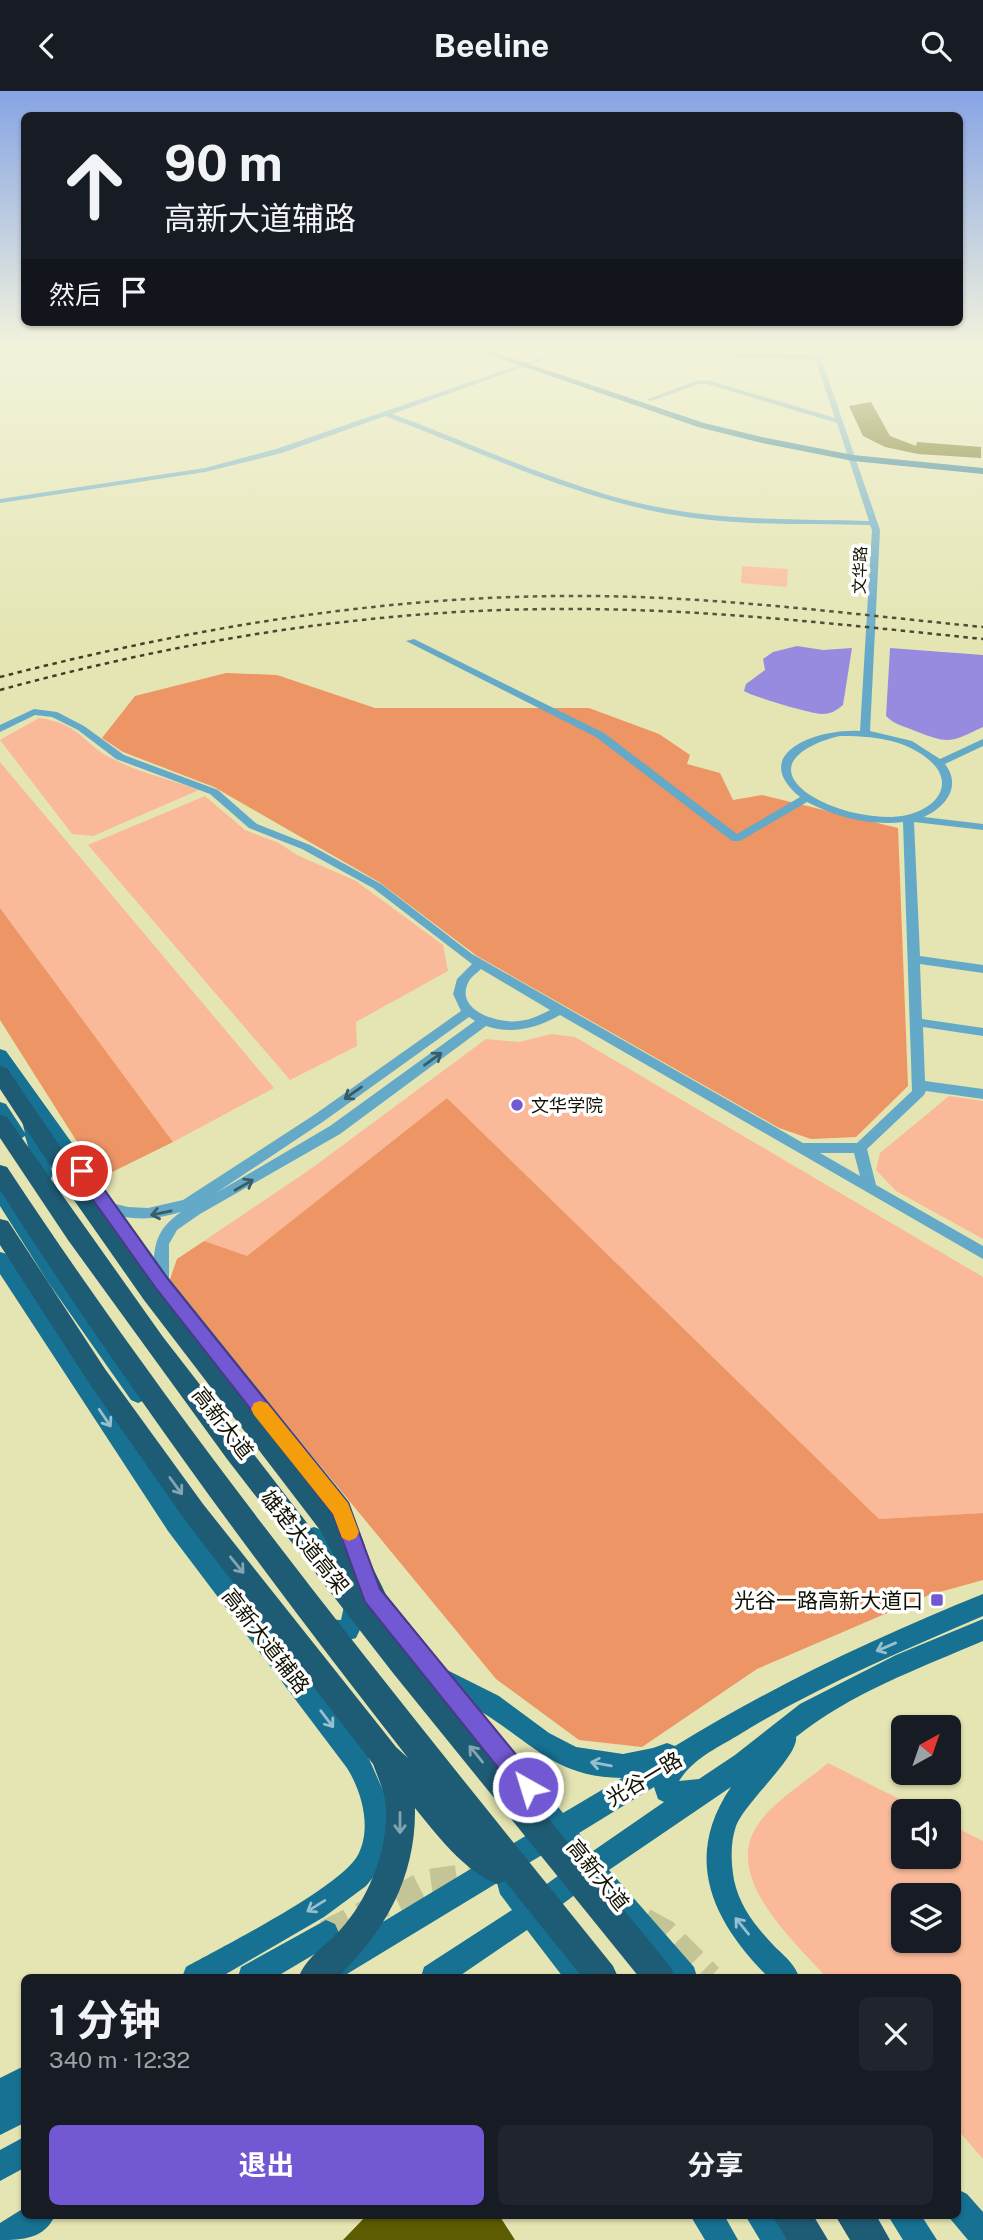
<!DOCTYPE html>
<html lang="zh">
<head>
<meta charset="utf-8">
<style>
	body { margin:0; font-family:"Public Sans","Noto Sans SC",sans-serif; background:#20242c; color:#f1f3f6; height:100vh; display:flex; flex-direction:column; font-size:26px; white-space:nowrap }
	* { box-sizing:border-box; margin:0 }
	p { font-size:23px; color:#9ea1a6 }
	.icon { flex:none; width:38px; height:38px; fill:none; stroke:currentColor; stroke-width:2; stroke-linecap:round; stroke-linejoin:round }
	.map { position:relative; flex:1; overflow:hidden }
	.side { position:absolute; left:21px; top:1883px; width:940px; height:245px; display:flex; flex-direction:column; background:#171b24; border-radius:10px; box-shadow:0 2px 5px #0004 }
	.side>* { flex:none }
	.banner { position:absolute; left:21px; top:21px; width:942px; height:214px; border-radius:10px; box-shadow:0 2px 5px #0004; background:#171b24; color:#f1f3f6; overflow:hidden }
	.needle { width:46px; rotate:40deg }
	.controls { position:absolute; left:891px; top:1624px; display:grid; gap:14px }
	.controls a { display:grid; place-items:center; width:70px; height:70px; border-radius:10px; background:#171b24; box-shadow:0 2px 5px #0004; font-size:35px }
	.pin { position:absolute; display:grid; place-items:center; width:60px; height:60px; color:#fff; margin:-30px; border:4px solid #fff; border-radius:50%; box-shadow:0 2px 7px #0007 }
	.me { position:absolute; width:77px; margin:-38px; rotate:321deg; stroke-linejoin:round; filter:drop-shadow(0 0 5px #0008) }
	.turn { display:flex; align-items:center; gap:24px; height:147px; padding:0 28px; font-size:32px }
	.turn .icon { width:91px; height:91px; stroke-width:2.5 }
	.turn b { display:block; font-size:49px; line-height:60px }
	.then { display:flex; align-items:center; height:66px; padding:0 28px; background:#0003; gap:14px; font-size:26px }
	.round { display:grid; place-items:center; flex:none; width:74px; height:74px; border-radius:10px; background:#20242c }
	.head { display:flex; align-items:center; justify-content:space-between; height:119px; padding:0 28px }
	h1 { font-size:42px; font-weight:700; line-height:52px }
	.action { display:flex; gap:14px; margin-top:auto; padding:14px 28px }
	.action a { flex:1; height:80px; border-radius:10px; background:#7258d2; color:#fff; font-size:28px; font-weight:700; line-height:80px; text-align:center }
	.action a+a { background:#20242c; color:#f1f3f6 }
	header { display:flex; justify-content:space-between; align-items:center; height:91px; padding:0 28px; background:#171b24; font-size:32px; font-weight:700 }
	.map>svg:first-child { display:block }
	.green { fill:#faba99; fill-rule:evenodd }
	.forest { fill:#ed9565 }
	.water { fill:#978be0 }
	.building { fill:#5e5c02 }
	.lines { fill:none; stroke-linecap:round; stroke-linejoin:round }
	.major-tunnel { stroke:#c4c597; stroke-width:26; stroke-dasharray:26 13; stroke-linecap:butt }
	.minor { fill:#64a9c8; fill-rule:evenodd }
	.major { fill:#177192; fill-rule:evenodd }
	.highway { fill:#1e5b74; fill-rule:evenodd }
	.rail { stroke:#3f3f28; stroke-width:2.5; stroke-dasharray:4.5 4.5; stroke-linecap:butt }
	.oneway { stroke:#3a5c64 }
	.oneway2 { stroke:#97bfce }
	.oneway3 { stroke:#83a5b3 }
	.route { fill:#7258d2; stroke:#4a3988; stroke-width:2 }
	.slow { fill:#f59e0b }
	.poi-dot { fill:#7258d2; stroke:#fff; stroke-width:2.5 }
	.labels { text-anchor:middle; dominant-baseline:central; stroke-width:7; stroke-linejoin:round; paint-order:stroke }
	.far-street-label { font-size:16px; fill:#111001; stroke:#fff }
	.poi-label { font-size:18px; fill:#111001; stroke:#fff; text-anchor:start }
	.near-street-label { font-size:21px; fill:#111001; stroke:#fff }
	.near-poi-label { font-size:21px; fill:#111001; stroke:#fff; text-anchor:end }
</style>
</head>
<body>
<header><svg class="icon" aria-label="back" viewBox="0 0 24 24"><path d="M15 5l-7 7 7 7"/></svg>Beeline<svg class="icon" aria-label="search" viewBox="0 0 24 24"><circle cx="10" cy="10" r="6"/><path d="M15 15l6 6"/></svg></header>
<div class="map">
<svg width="983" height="2149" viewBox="0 0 983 2149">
	<rect width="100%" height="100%" fill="#e4e5b2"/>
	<path class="green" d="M742,475L788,478L787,496L741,492Z
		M39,627C83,633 82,654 115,669C141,682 171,689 199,699L93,745L72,743L0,649Z
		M0,671L274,997L173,1051L0,817Z
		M205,705L245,739L279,752L297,764L356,790L443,854L448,880L356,931L357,955L290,989L88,754Z
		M551,943L575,946L983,1186V1422L879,1428L447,1007L246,1166L204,1150L312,1077L486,948L519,951Z
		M949,1005L983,1010V1148L896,1100L876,1079L880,1062Z
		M828,1672L923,1720H903V1766H948L949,1733L983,1750V2068L957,2038V1886H826C794,1850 720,1785 759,1732C775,1709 806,1691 828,1672ZM903,1804H948V1850H903Z"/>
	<path class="forest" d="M226,582L277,584L375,617H589L659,643L690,664L687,673L720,682L733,709L762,704L898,737L908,995L856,1046L811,1048L779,1037L477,865L379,791L214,696L123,661L102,647L135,605Z
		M0,817L173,1051L100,1087L0,929Z
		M447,1007L879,1428L983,1422V1489L929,1504L757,1578L642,1656L579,1649L496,1588L169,1191L177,1168L204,1150L247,1165Z"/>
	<path class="water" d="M797,555L823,559L852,557L843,614C837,619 831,623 823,623C812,623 754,606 744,600L746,593L765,579L763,568L773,561Z
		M890,557L983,564V636C949,652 950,653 915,640C904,635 895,634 886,625Z"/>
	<path class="building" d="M871,311L890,345L916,355L917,351L981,356V367L918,363L885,356L863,345L849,315Z
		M367,2124H499L515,2149H343Z"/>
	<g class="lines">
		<path class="major-tunnel" d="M644,1830L666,1842L710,1886
			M326,1842L429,1791L479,1784"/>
		<path class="minor" d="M572,256H580L392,323C483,356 572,401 668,418C734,430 802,428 869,430L837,332L707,293H699L651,310L646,309L696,290L707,289L835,327L815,268L741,267L707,256H716L741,263L817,264L834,256H841L821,267L880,439L870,640L912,650L940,668L983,648V655L945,673C962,695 946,716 924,726L983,733V739L914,731L920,865L983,874V882L920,873L922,928L983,937V945L923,936L925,990L983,998V1008L926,1000L924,1004L867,1058L876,1094L983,1155V1168L560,924C537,937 512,944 486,935L340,1043L200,1123L177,1139L169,1153V1191L166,1195L161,1197L156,1195L153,1191C154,1159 152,1141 181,1121C153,1130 129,1129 102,1121L100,1117L102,1113L107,1111L128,1116L148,1117L183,1109L314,1024L461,920L453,903L457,888L472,873L373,797L302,758L249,737L210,703L116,668L78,639L52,626L35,624L0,641V634L34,618L57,621L84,635L124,664L218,699L257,733L310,754L381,793L472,863L803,1052H857L912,1000L903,731C870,735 836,726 807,711L740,750H732L596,646L406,550L414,548L604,642L737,743L800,706C746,661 821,637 860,640L872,439L870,434C803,433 735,435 668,423C570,405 478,360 385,325L282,362L205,381L0,412V408L205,377L276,358ZM840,645C867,645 895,647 918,661C965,689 936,724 892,726C865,726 833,719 810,704C766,674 808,652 840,645ZM481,878L550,919C540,924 531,929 519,930C498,933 453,919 469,890C471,886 477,882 481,878ZM469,926L475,930L330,1035L216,1102L324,1030ZM820,1062H854L860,1085Z"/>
		<path class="major" d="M467,256H478L704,332L762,346L853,364L983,377V383L853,370L762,352L698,336Z
			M0,958L6,960L168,1186L349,1411L365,1455L362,1462L354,1465L346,1462L332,1423L154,1196L39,1032L53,1084L50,1089H38L25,1045L17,1050L11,1048L0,1031V1011L6,1013L25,1042L22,1030L24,1026L34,1025L0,976Z
			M0,1093L6,1095L62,1181L145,1297L148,1303L145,1309L138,1312L131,1309L48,1191L0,1115Z
			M0,1161L7,1163L184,1426L365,1659L386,1706L388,1748L375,1784L366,1795L324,1826L221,1886H182L186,1876C222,1856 341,1796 358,1764C372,1737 362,1701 347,1677L168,1440L0,1183Z
			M314,1436L322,1439L380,1496L447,1579L499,1605L549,1642L576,1656L623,1663L653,1657L667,1652L675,1655C773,1595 876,1546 983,1503V1525C900,1561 814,1597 737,1645C715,1658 693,1668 679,1690L699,1688L735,1664L800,1613L896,1564L983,1528V1550C920,1577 849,1603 796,1646C799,1665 745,1711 736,1735C730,1752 731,1772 734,1789C740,1817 757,1837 776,1857C786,1866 795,1874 799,1886H768C713,1831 682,1768 731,1696L609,1779L694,1876L697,1886H666L588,1794L548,1824L589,1876L592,1886H563L527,1839L458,1886H421L424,1876L512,1819L500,1803L497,1792L342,1886H305L308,1876L542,1735L366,1515V1526L356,1547L335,1553L317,1547L314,1539L317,1531L325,1528L341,1529L347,1501L352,1499L306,1453L303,1446L306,1439ZM480,1620C533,1652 554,1686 622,1687L563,1722ZM654,1696L658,1708L664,1711L593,1760L579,1742ZM557,1755L573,1774L533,1803L518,1785L512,1782Z
			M326,1829L335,1833L339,1842L335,1851L276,1886H238L241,1876Z
			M24,1975V2032L0,2044V1987Z
			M24,2046V2077L0,2090V2059Z
			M957,2098L967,2103L983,2121V2149H968L947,2124H957Z
			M24,2117V2124H55C45,2148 22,2149 0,2149V2132Z
			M690,2124H724L738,2149H705Z
			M745,2124H779L793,2149H760Z
			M892,2124H921L937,2149H903L890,2128Z"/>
		<path class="highway" d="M0,975L7,977C74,1078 144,1175 219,1271C274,1341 350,1422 386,1504L382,1513L374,1516L670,1875L675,1886H639L393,1582L227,1368L68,1149L0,1047V1024L7,1026L163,1246L338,1472L320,1439L144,1209L55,1082L0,998Z
			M0,1074L7,1076C193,1358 402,1613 613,1875L618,1886H582L505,1790L497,1793C464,1780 437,1744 415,1717C416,1786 386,1839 338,1886H299C306,1866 327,1854 341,1838C370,1806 391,1753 385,1709C383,1697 377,1684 373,1673L185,1429L89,1292L0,1154V1128L8,1130L105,1278L203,1413L396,1656L408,1667C264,1483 126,1296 0,1099Z
			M772,2124H813L828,2149H787Z
			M835,2124H876L890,2149H850Z"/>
		<path class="rail" d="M0,586C191,537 384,504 581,505C716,505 849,523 983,536
			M0,599C187,548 377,517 571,518C709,518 846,534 983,548"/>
	</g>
	<defs><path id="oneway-shaft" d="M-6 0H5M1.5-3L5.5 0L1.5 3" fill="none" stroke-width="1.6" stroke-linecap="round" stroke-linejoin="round" transform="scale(1.75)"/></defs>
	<g class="oneway">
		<use href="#oneway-shaft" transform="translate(433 968) rotate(-36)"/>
		<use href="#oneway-shaft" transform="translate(353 1002) rotate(145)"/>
		<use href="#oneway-shaft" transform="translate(244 1094) rotate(-30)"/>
		<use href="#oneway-shaft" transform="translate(161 1122) rotate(168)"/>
	</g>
	<g class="oneway2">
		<use href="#oneway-shaft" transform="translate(105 1327) rotate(56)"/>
		<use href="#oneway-shaft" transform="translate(886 1556) rotate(157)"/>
		<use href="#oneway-shaft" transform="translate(327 1628) rotate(53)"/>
		<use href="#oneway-shaft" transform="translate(601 1673) rotate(-170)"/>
		<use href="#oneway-shaft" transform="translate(316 1815) rotate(148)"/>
		<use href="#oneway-shaft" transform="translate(742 1835) rotate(-129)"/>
	</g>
	<g class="oneway3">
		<use href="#oneway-shaft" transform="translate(176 1395) rotate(54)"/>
		<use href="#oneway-shaft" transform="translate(237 1474) rotate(51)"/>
		<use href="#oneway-shaft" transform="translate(476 1663) rotate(-129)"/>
		<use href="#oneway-shaft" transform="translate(400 1732) rotate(90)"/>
	</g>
	<linearGradient id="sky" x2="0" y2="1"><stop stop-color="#87a4e5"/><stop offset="0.46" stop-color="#f3f3dc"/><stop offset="1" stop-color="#f3f3dc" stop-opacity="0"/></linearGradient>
	<rect width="983" height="557" fill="url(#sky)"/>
	<path class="route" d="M82,1074L88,1076L167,1187L348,1412L380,1498L536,1688L539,1696L536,1704L528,1708L520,1704L365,1511L333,1423L155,1196L76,1085L74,1080L76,1076Z"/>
	<path class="slow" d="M260,1310L267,1312L348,1412L359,1441L356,1447L349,1450L342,1447L333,1423L254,1324L251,1318L254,1312Z"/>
	<g class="poi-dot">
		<circle cx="517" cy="1014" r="7"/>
		<rect x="930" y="1502" width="14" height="14" rx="3.5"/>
	</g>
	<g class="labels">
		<g class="far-street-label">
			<text transform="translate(860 479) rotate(-88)">文华路</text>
		</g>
		<g class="poi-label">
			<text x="531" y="1014">文华学院</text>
		</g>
		<g class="near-street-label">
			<text transform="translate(223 1332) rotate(52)">高新大道</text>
			<text transform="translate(305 1451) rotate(51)">雄楚大道高架</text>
			<text transform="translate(266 1550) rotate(52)">高新大道辅路</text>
			<text transform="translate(644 1688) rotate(-31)">光谷一路</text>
			<text transform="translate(598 1784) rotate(51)">高新大道</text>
		</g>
		<g class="near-poi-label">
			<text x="923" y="1509">光谷一路高新大道口</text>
		</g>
	</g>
</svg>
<div class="controls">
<a><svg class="needle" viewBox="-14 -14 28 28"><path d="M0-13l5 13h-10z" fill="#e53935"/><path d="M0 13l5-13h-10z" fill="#9ea1a6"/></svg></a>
<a><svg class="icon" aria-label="sound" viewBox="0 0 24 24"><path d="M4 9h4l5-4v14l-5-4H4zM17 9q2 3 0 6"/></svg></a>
<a><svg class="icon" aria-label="layers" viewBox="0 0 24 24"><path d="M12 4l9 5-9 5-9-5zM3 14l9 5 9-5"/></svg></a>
</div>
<div class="pin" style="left:82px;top:1080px;background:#d93025"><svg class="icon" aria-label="arrive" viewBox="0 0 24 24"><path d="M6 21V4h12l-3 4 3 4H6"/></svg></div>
<svg class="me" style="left:528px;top:1696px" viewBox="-20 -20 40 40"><circle r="17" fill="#7258d2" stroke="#fff" stroke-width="3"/><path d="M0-11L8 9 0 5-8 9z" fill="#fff"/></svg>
<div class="banner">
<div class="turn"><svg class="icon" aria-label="ahead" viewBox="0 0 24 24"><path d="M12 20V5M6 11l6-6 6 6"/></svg><div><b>90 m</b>高新大道辅路</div></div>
<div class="then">然后<svg class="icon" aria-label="arrive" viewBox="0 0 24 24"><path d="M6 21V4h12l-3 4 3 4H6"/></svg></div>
</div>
<section class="side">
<div class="head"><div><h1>1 分钟</h1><p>340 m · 12:32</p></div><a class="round"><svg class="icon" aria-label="close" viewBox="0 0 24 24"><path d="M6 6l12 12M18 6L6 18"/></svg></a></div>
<div class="action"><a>退出</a><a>分享</a></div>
</section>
</div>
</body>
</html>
